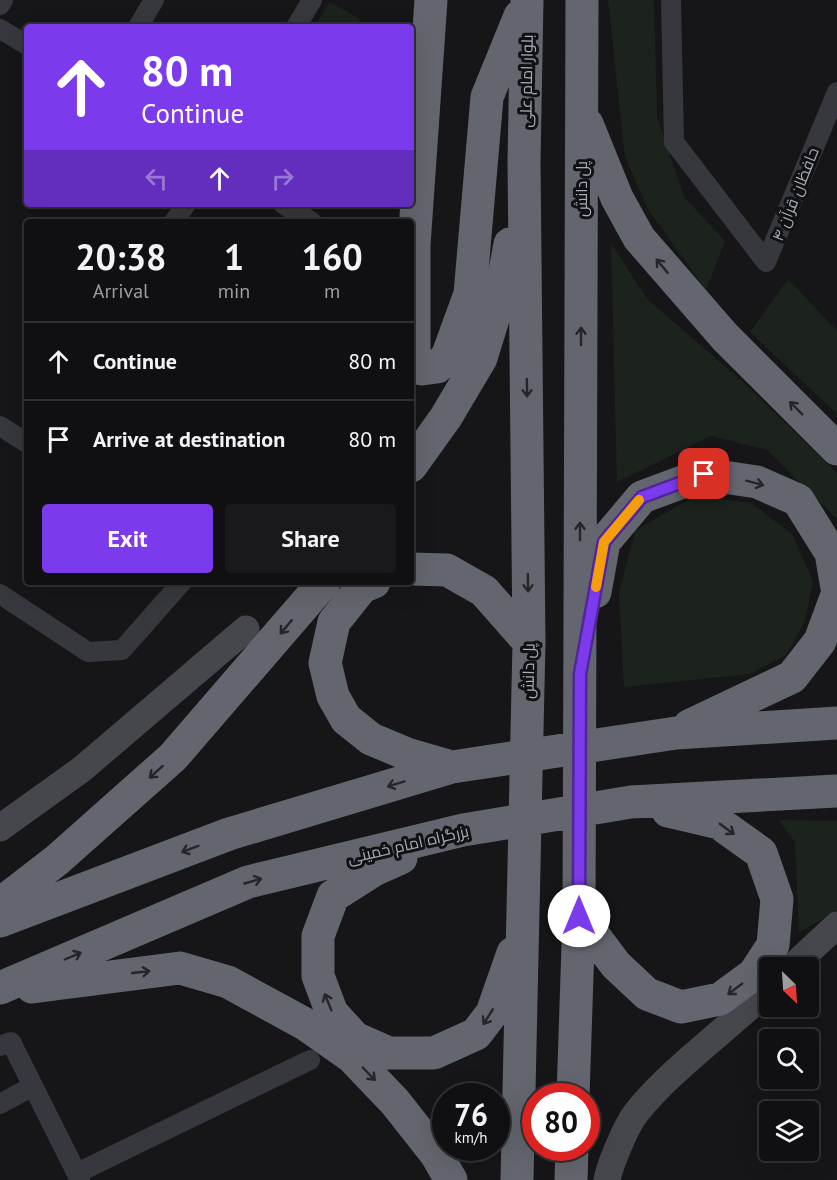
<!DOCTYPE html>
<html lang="en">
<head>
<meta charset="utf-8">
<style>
	body { margin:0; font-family:"PT Sans",Cairo,sans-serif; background:#19191b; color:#f1f3f6; height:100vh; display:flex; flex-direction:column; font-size:22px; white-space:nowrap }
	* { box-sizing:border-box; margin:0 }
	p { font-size:20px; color:#9c9d9f }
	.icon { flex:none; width:33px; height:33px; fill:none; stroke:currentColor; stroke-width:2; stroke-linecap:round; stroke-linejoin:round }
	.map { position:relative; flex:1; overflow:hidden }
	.panel { position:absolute; left:24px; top:219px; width:390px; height:366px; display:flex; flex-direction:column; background:#101012; border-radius:6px; box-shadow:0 6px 24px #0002,0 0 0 2px #303032 }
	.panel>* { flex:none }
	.guide { position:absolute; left:24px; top:24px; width:390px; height:183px; border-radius:6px; box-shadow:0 6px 24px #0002,0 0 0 2px #303032; background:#7c3aed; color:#fff; overflow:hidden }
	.needle { width:39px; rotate:155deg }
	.tools { position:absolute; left:759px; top:957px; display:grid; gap:12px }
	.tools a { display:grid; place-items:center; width:60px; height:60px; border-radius:6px; background:#101012; box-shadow:0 6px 24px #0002,0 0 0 2px #303032; font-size:30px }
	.speed { position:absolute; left:432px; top:1083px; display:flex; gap:12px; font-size:30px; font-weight:700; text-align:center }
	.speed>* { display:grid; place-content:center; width:78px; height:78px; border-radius:50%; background:#101012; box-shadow:0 6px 24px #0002,0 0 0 2px #303032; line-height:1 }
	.speed small { font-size:15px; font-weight:400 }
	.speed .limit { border:9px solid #d22; background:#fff; color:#111 }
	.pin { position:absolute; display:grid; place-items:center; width:51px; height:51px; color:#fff; margin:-26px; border-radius:12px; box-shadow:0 3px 9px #0006 }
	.me { position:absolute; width:66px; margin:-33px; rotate:0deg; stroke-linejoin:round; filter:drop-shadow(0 0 4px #0008) }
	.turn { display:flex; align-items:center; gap:21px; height:126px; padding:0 18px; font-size:27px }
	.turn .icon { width:78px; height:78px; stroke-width:2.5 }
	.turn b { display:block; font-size:42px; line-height:51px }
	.lanes { display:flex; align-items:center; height:57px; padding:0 18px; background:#0003; justify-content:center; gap:30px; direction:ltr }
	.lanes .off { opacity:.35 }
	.eta { display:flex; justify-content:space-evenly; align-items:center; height:102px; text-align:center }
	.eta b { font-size:36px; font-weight:600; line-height:42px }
	.primary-button { display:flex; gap:12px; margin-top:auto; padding:12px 18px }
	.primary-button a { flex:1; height:69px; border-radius:6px; background:#7c3aed; color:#fff; font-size:24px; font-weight:600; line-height:69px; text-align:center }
	.primary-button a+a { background:#19191b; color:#f1f3f6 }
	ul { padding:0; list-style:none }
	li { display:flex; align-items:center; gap:18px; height:78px; padding:0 18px; border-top:2px solid #303032 }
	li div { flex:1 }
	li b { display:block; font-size:22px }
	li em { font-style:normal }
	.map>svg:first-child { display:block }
	.green { fill:#1c231d }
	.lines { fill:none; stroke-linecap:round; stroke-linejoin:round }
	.street { stroke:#37383d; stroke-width:20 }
	.secondary { stroke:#45474d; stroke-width:27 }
	.highway { stroke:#63666e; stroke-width:33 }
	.oneway { stroke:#26262a }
	.route-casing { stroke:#51269a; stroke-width:15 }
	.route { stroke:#7c3aed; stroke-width:10 }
	.slow { stroke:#f59e0b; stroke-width:10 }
	.labels { text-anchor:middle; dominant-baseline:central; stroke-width:6; stroke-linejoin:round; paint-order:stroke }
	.street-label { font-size:16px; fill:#a8adb8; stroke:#111113 }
</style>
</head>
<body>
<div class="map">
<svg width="837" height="1180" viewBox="0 0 837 1180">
	<rect width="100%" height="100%" fill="#161618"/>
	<path class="green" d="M608,0H654L657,117L684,197L725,241L706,290L648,209L625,157Z
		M329,2L360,19L359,27H315Z
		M611,243L647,299L743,382L837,473V519L767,450L711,436L617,482Z
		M788,279L837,331V414L750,332Z
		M695,496L751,503L792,534L813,581L805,621L786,655L750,674L624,687L619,593L635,531Z
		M779,820L837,821V911L799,932L795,842Z"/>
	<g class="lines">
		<path class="street" d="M671,0L674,142L766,262
			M0,5L3,0
			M138,27L154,0
			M296,27L312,0
			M0,29L27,45
			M283,204L312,222
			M174,222L186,204
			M766,262L837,92
			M0,426L27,443
			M0,594L88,652L122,650L182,582
			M0,1046L11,1042L80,1180
			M0,1104L33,1086
			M77,1173L310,1060"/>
		<path class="secondary" d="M0,828L82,769L246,629
			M791,968L837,925
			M607,1180C610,1164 626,1126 636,1113C672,1068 728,1029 770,988"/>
		<path class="highway" d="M431,0L414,245V362L422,369L437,367L447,357L470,294L487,97L520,16
			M587,124L617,198L639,238L725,337L837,449
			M411,466L446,417L481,358L501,293L510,244
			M411,569L447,570L484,591L529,642
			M374,582L362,587L334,622L325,663L333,696L346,719L371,739L407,754L452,767
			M595,592L604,542L642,497L704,474L757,482L798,500L831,553L837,588
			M689,726L792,677L820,641L837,595
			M401,858L374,870L333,896L318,936V976L332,1013L355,1038L389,1053H434L476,1034L492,1013L513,953
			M0,904L57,860L173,757L324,582
			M579,916L616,965L647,994L681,1007L720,999L754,974L773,945L777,899L761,853L719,823L668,811
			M0,921L229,834L452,767L676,733L837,723
			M32,987L180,968L228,982L305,1024L352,1057L395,1102L436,1154L451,1180
			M0,988L248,882L463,830L631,802L837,791
			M573,1096L579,916L582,0
			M517,1180L529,642L524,162L527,0
			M571,1180L572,1148"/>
	</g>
	<defs><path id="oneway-shaft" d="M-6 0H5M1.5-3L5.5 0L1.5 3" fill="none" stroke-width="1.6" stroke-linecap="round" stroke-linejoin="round" transform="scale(1.5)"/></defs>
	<g class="oneway">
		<use href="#oneway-shaft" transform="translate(662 266) rotate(-130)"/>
		<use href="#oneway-shaft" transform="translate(581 336) rotate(-90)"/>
		<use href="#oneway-shaft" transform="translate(527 388) rotate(89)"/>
		<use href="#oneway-shaft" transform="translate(796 408) rotate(-135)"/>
		<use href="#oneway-shaft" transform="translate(755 483) rotate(15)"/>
		<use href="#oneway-shaft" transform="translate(580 531) rotate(-90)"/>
		<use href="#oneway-shaft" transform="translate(528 583) rotate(89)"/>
		<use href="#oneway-shaft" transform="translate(286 627) rotate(130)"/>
		<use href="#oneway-shaft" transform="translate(156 772) rotate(138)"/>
		<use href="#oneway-shaft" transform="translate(396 784) rotate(163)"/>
		<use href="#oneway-shaft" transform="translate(727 829) rotate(36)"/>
		<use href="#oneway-shaft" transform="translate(190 849) rotate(159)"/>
		<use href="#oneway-shaft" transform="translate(253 881) rotate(-16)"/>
		<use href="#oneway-shaft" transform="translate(73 956) rotate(-23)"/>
		<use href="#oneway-shaft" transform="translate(141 972) rotate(-6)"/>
		<use href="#oneway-shaft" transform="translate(735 989) rotate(143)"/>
		<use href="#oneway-shaft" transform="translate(328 1002) rotate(-112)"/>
		<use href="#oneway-shaft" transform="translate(488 1017) rotate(122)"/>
		<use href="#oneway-shaft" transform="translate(369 1074) rotate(46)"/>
	</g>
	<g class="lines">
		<g class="route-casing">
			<path id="route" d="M579,916L580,674L604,542L642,497L704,474"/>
		</g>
		<use href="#route" class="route"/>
		<path class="slow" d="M596,587L604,542L639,500"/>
	</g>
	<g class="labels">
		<g class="street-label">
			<text transform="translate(526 81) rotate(-89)">بلوار امام علی</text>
			<text transform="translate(581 189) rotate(-90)">پل دانش</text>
			<text transform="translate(795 194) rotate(-68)">حافظان قرآن ۴</text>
			<text transform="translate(528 671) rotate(-89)">پل دانش</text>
			<text transform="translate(408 844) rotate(-13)">بزرگراه امام خمینی</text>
		</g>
	</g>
</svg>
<div class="tools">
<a><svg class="needle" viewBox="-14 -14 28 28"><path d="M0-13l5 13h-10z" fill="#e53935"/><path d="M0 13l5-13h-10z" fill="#9c9d9f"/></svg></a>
<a><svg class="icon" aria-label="search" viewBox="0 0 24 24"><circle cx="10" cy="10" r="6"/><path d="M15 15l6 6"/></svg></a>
<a><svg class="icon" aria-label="layers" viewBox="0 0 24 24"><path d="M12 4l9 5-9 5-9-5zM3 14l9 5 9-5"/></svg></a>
</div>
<div class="speed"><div>76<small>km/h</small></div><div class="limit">80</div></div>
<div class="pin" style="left:704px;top:474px;background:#d93025"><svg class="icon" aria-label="arrive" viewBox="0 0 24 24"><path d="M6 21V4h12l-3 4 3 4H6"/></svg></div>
<svg class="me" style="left:579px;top:916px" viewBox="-20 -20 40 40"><circle r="19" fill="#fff"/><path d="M0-13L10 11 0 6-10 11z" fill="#7c3aed"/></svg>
<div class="guide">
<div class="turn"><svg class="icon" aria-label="ahead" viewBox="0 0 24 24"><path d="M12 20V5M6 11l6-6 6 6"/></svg><div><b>80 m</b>Continue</div></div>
<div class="lanes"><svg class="icon off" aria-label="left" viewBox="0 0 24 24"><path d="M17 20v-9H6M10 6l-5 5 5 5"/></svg><svg class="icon" aria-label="ahead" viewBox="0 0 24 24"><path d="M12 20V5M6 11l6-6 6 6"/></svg><svg class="icon off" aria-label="right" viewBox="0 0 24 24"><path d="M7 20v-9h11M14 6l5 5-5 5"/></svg></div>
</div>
<section class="panel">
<div class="eta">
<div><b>20:38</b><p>Arrival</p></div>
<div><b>1</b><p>min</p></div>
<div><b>160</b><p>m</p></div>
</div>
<ul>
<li><svg class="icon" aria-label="ahead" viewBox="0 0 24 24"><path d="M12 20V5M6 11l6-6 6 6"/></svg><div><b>Continue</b></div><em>80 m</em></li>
<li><svg class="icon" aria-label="arrive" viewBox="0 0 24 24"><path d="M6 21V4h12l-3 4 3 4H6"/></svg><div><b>Arrive at destination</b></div><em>80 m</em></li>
</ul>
<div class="primary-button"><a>Exit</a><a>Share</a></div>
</section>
</div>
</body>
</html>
